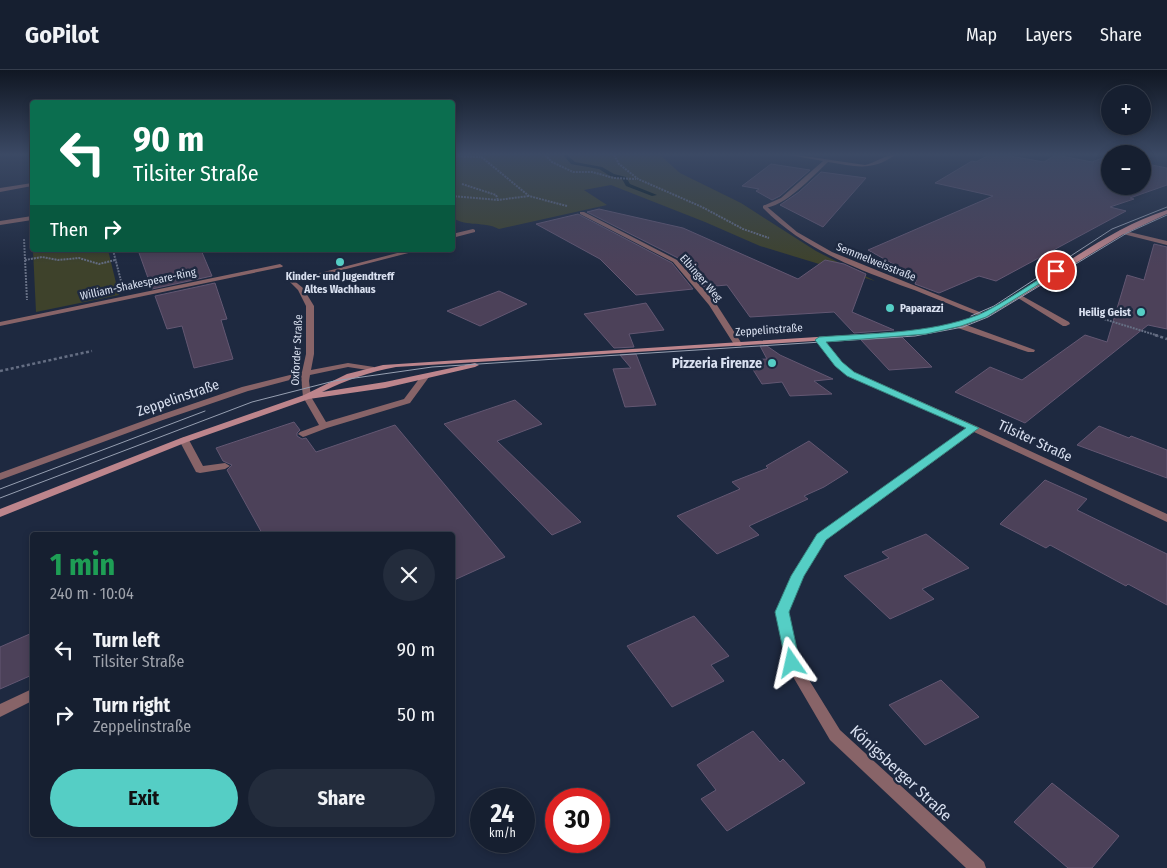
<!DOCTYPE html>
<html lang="en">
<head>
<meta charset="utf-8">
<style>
	body { margin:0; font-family:"Fira Sans Condensed",sans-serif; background:#232c3c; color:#f1f3f6; height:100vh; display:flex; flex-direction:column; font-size:19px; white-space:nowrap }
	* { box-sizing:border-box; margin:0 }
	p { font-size:16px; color:#9ea2ab }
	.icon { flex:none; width:28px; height:28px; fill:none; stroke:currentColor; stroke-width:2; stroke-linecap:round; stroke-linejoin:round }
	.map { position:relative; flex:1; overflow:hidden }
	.details { position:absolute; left:30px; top:462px; width:425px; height:305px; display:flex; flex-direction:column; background:#161f30; border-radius:5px; box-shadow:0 2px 8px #0003,0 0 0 1px #353d4c }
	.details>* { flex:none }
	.banner { position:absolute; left:30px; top:30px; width:425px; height:152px; border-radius:5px; box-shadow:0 2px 8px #0003,0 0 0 1px #353d4c; background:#0b6e4f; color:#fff; overflow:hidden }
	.fabs { position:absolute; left:1101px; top:15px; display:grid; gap:10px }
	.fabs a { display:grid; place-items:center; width:50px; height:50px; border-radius:50%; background:#161f30; box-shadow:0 2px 8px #0003,0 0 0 1px #353d4c; font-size:25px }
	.speed { position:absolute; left:470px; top:718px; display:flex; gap:10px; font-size:25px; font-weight:700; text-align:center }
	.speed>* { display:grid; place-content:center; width:65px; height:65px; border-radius:50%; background:#161f30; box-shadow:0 2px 8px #0003,0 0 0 1px #353d4c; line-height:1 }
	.speed small { font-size:12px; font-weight:400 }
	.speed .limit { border:8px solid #d22; background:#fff; color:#111 }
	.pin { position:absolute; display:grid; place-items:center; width:42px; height:42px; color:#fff; margin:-21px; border:2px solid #fff; border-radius:50%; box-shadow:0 1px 5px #0007 }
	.me { position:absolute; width:55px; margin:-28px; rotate:349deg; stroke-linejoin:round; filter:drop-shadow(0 0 4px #0008) }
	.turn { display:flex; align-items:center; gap:18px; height:105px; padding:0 20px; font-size:22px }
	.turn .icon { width:65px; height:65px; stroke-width:2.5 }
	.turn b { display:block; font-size:35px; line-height:42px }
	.then { display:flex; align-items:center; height:48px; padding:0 20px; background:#0003; gap:10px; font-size:19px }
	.round { display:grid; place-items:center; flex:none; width:52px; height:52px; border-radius:26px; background:#232c3c }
	.headline { display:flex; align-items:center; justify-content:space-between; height:85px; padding:0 20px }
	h1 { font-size:30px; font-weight:700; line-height:38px; color:#1e9e55 }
	.action { display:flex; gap:10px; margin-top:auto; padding:10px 20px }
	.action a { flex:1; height:58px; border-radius:30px; background:#55cec5; color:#111; font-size:20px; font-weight:700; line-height:58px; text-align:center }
	.action a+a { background:#232c3c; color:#f1f3f6 }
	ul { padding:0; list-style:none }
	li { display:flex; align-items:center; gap:15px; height:65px; padding:0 20px }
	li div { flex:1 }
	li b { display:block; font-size:19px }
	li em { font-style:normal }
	header { display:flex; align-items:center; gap:30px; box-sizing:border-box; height:70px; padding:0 25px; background:#161f30; border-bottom:1px solid #353d4c }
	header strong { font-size:24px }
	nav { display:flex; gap:28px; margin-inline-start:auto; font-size:18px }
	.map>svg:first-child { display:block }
	.green { fill:#3e422b }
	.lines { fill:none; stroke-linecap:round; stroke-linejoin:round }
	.stream { fill:#001516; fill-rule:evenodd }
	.building { fill:#4c4159; stroke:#635772 }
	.path-far1 { stroke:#656e83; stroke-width:2; stroke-dasharray:2 1; stroke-linecap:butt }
	.path { stroke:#656e83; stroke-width:2.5; stroke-dasharray:3 2.5; stroke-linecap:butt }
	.lane { fill:#886468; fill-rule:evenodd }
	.street { fill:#886468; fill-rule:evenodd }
	.secondary { fill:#bd858c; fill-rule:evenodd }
	.tram { stroke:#969fb1; stroke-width:1 }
	.route { fill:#55cec5; stroke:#378680 }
	.poi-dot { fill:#55cec5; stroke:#1e2940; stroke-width:2 }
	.labels { text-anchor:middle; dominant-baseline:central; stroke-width:5; stroke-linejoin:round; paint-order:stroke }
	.far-street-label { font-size:11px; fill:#d9e0f0; stroke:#1e2940 }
	.far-poi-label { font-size:11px; font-weight:bold; fill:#d9e0f0; stroke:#1e2940 }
	.poi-label { font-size:14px; font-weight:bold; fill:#d9e0f0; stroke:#1e2940; text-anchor:end }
	.street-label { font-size:14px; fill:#d9e0f0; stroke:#1e2940 }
	.near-street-label { font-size:16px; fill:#d9e0f0; stroke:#1e2940 }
</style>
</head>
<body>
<header>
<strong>GoPilot</strong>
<nav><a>Map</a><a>Layers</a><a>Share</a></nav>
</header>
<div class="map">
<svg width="1167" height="798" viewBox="0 0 1167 798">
	<rect width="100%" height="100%" fill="#1e2940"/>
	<path class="green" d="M453,85H660L680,103L741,133L816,181L875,211L760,176L705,152L611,115L584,120L607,135L499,159C484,151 467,157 453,148Z
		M33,180H108L119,225L36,242Z"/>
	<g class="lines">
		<path class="stream" d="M563,85H567L575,92L602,97L614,104L626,107L630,114L657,125L652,126L626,116L622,109L610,106L599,99L571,94Z"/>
	</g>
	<path class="building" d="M989,85H1004L1044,92L1056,85L1092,92L1108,86H1110V116H1142V93L1167,98V115L1130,128L1134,129L1110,137L1126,141L996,211L979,206L939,223L915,214L917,207L868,180L993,126L935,113L972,91L976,92Z
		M771,94L810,100L780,126L772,130L756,121L759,119L742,116Z
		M821,102L866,108L823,157L780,135L799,122Z
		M599,139L683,158L798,209L825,190L844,194L866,204L852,242L894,260L854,263L834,242L750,247L727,215L704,217L678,188L587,142Z
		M578,144L672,193L693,219L636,225L600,189L536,154Z
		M1154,174L1167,177V259L1148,255L1025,353L955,322L990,297L1022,310L1085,265L1107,272L1127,205L1144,210Z
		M138,180H201L212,206L152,219Z
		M215,213L227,249L221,250L233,289L194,298L182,256L167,259L155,226Z
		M499,221L527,234L480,256L447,241Z
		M646,233L664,260L629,264L634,277L614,278L584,244Z
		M902,267L932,297L889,300L861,270Z
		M760,276H767L780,285L833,309L814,311L832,324L790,326L782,312L762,314L747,290L767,289Z
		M636,284L656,335L625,337L613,299L631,298L620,285Z
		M515,330L542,354L497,371L581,452L552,465L444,354Z
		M294,352L300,360L297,363V366L302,369L306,368L316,382L395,355L505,487L452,511V465H263L227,400L232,395L223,391L216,378Z
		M1099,356L1129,368L1131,366L1167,380V408L1077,375Z
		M809,371L848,402L824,417L804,426L808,429L749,456L759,465L717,484L677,446L740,419L732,412L768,398L766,396Z
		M1045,410L1087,429L1077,440L1167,484V535L1128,514L1126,516L1050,475L1046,478L1000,454Z
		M926,464L969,498L922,519L934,529L890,549L844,506L889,488L882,482Z
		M694,546L729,586L711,595L724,611L672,637L627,576Z
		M32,563V605L0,619V577Z
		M941,610L979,647L925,675L889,635Z
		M753,661L780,692L783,689L805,713L727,761L701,729L716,720L697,695Z
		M1052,713L1119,766L1092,798H1068L1014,752Z"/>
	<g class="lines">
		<path class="path-far1" d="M479,85L529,126L567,136
			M545,85L552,92L573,102H592L614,108L636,109
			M614,85L619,94L638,109L702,137L743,159L769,168
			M452,86L480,87
			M462,114L496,125L498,130
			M452,126L498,130L529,126
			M24,169L27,230
			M113,180L121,211
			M25,190L42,187L58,190L79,188L99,194L115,190
			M1084,243L1159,266"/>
		<path class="path" d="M1155,265L1167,269
			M0,301L92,281"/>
		<path class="lane" d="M32,113V116L0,122V118Z
			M765,135L797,162L832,182L987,245L983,247L961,239C941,231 921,222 900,215C848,195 803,178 763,138V136Z
			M473,159L475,160V162L452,168V164Z
			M409,180H420L292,213L289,211Z
			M1017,223L1069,252L1070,254L1066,256H1063L1015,226L1014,225Z
			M955,253H961L1035,280L1034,282H1028L955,257Z
			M425,304L429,307L410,333L327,358L306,366L303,367L298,364L300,362L319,355L303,327L304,325H310L326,352L404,329L422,305Z
			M184,367L189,370L203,396L225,393L230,396L225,399L200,403L196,402L179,370Z
			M32,619V631L0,647V634Z"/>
		<path class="street" d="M789,85H797L865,95C875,93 886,84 895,85C871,102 855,96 828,92C813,106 784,138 763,138V136L781,128L823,91Z
			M580,142H584L677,190L715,232L742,274L741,276H735L709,235L673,192L580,144Z
			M32,146V150L0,155V151Z
			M1121,160L1167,171V175L1119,163V161Z
			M280,194L283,196L282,197L0,256V252Z
			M292,209L303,218L314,236V284L311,300L348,293L374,297V301L348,297L310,305L309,311L311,327L307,330L303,327L301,307L248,321L160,351L0,410V403L154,347L242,317L302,302L306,284V236L298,220L289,211Z
			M816,267H822L842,292L854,302L976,356L1167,444V452L974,362L826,470L803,507L788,542L798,592L840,660L984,792L986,798H966L830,670L785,593L776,542L791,506L818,464L966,358L848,306L836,296L816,271Z"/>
		<path class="secondary" d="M1167,140V144L1122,165L987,247L965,255L926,264L396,297C369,302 346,310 322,322L385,312L475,293L479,295L475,297L385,318L309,329L187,372L0,447V439L181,368L304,325L347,304L383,295L926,260C944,255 964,252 981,244C1044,213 1099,162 1167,140Z"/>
		<path class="tram" d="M971,246L994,236L1112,159L1167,137
			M0,419L205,341
			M0,428L252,332L334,311L432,297L915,266L963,257L988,247L1127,163L1167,145"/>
	</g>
	<linearGradient id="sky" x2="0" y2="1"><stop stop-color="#101723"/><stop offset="0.43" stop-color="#3b4964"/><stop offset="1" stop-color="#3b4964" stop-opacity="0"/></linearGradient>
	<rect width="1167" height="196" fill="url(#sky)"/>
	<path class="route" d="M1054,200L1060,201L986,247L961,256L926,264L826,272L842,292L854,302L979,358L826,470L804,506L789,542L800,593L797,598L792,600L787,598L775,542L791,506L817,464L966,358L847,306L835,296L815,270L819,267C872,263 928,264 978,245C1001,235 1032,213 1054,200Z"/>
	<g class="poi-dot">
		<circle cx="340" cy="192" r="5"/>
		<circle cx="890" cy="238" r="5"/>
		<circle cx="1141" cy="242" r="5"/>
		<circle cx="772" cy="293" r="5"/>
	</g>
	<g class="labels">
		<g class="far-street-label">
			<text transform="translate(876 192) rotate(22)">Semmelweisstraße</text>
			<text transform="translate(701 208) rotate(49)">Elbinger Weg</text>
			<text transform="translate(138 214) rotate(-12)">William-Shakespeare-Ring</text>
			<text transform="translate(769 260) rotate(-4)">Zeppelinstraße</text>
			<text transform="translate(297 280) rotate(-87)">Oxforder Straße</text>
		</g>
		<g class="far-poi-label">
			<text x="340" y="206">Kinder- und Jugendtreff<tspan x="340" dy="13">Altes Wachhaus</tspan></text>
			<text x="900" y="238" text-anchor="start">Paparazzi</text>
			<text x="1131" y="242" text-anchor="end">Heilig Geist</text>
		</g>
		<g class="poi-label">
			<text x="762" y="293">Pizzeria Firenze</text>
		</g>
		<g class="street-label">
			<text transform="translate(178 328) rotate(-19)">Zeppelinstraße</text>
			<text transform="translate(1035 371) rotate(25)">Tilsiter Straße</text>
		</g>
		<g class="near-street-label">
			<text transform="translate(901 703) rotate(43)">Königsberger Straße</text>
		</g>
	</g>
</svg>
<div class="fabs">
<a>+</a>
<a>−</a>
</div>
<div class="speed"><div>24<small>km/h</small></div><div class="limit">30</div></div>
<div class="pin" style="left:1056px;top:201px;background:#d93025"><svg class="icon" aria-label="arrive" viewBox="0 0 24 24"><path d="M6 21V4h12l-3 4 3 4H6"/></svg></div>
<svg class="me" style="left:792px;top:593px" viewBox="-20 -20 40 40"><path d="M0-17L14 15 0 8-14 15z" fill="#55cec5" stroke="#fff" stroke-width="4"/></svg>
<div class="banner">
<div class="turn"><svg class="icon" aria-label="left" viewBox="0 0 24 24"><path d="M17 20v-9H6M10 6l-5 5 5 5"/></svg><div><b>90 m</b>Tilsiter Straße</div></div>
<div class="then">Then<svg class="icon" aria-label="right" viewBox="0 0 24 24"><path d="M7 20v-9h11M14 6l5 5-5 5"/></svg></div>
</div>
<section class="details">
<div class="headline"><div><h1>1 min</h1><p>240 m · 10:04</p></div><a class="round"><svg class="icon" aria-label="close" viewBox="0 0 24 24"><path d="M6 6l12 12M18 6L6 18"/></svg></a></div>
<ul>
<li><svg class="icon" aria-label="left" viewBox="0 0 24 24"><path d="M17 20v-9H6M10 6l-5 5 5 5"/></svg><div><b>Turn left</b><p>Tilsiter Straße</p></div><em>90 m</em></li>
<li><svg class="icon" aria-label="right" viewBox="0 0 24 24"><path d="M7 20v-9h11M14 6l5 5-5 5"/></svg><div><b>Turn right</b><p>Zeppelinstraße</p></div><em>50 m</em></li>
</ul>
<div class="action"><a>Exit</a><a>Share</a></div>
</section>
</div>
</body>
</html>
